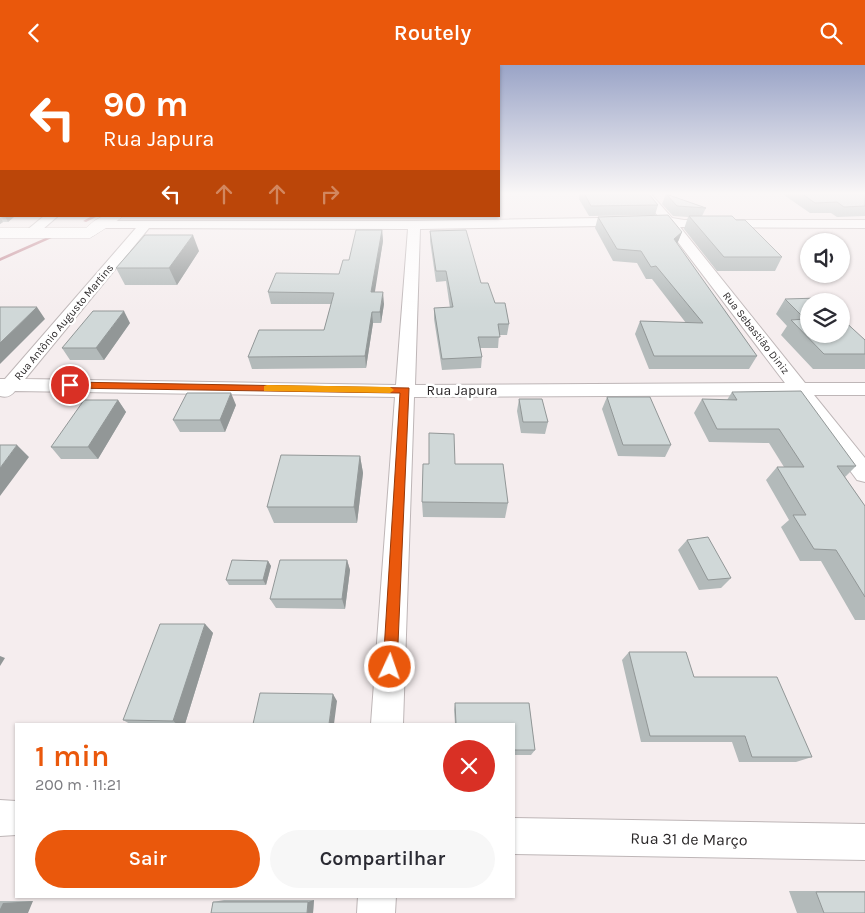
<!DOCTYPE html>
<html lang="pt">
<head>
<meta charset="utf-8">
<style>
	body { margin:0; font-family:Karla,sans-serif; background:#f7f7f7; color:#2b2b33; height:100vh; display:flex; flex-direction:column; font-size:19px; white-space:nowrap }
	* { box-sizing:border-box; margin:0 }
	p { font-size:16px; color:#7c7c81 }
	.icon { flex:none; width:28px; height:28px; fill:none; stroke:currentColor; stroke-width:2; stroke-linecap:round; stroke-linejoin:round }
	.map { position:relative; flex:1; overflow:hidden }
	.side { position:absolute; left:15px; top:658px; width:500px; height:175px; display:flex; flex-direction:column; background:#fff; border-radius:0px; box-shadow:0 1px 4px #0004 }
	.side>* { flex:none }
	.hud { position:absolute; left:0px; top:0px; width:500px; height:152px; box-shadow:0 1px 4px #0004; background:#ea580c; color:#fff; overflow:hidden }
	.buttons { position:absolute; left:800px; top:168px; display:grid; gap:10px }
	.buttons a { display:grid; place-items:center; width:50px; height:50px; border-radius:50%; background:#fff; box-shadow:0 1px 4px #0004; font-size:25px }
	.pin { position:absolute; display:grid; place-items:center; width:42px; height:42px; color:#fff; margin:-21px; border:2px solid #fff; border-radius:50%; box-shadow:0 1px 5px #0007 }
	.me { position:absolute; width:55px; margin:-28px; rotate:3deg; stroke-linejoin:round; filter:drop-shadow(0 0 4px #0008) }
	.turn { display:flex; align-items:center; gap:18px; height:105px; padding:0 20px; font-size:22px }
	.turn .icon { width:65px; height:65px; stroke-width:2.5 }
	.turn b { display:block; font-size:35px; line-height:42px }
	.lanes { display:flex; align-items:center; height:48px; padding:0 20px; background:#0003; justify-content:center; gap:25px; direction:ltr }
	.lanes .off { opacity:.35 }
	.round { display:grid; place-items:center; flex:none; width:52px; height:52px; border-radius:26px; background:#f7f7f7 }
	.summary { display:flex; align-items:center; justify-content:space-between; height:85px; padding:0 20px }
	h1 { font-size:30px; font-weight:600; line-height:38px; color:#ea580c }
	.action { display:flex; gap:10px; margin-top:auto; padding:10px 20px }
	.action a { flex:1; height:58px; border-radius:30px; background:#ea580c; color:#fff; font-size:20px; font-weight:600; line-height:58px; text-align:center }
	.action a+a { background:#f7f7f7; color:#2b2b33 }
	header { display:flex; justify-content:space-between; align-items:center; height:65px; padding:0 20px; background:#ea580c; color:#fff; font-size:22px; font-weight:600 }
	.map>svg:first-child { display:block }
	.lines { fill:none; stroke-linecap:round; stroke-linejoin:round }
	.stream { fill:#c58c96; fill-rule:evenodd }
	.minor-casing { stroke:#beb6b7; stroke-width:2 }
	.tertiary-casing { stroke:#beb6b7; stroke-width:1 }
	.minor { fill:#fff; fill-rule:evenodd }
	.tertiary { fill:#fff; fill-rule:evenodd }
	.wall { fill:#b3baba }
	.shaded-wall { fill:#929797 }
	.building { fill:#d0d8d8; stroke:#929797 }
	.route { fill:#ea580c; stroke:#983908 }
	.slow { fill:#f59e0b }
	.labels { text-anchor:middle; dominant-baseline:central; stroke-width:5; stroke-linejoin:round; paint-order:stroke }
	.far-street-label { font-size:11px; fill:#2b2829; stroke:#fff }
	.street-label { font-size:14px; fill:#2b2829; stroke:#fff }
	.near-street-label { font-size:16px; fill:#2b2829; stroke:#fff }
</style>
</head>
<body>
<header><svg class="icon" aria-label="back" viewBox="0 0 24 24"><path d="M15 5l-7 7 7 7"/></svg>Routely<svg class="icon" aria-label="search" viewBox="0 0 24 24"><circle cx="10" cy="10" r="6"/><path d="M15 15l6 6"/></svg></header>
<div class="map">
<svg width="865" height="848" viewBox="0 0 865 848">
	<rect width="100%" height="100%" fill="#f5edee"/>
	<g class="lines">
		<path class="stream" d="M92,151H98L86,157L83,156Z
			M50,171L54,172L0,196V193Z"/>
		<g class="minor-casing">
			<path id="minor" d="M638,128H650L672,153L684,155H865V163L680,162L805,318H865V330H814L865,393V417L857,415L794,330L414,332L403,659H371L395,332L15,326C11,331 7,333 0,331V314H5L136,163H99L95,162L93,159L95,156H414L659,152ZM665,160L785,318L415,320L420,164ZM149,163L408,164L396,320L25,314Z
				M44,151H58L35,171H27L25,168L27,165Z
				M0,735L16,736V770L0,771Z
				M514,753L865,759V795L514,789Z
				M358,831H396L395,848H357Z"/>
		</g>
		<g class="tertiary-casing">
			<path id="tertiary" d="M103,151H123C122,153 92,172 90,173H0V163H86L94,156Z"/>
		</g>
		<use href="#minor" class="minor"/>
		<use href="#tertiary" class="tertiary"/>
	</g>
	<path class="wall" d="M0,128H1V151H15L8,157H3L0,159Z
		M580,128H648L658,140L655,150L589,151L579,134Z
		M786,128H865V151L837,152L831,148H810L784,130Z
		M666,129L706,143L702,151L736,155L782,192L775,206H717L684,164L688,152L673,151L662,139Z
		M598,152L682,167L677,179L757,291L749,304H649L635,269L640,256L686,258L652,214H646L637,198L613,196L595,163Z
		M382,165L383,176L374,227L384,239L381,258H373L366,303L252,304L248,292L324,265L331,239H271L268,227L339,209L349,195Z
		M430,166L481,218L509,259L507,270H499L498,283H480L482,292L481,303L442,305L434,254V243H450L446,216L436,217L430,176Z
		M199,186L177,220H125L116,203Z
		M785,234L865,275V304H813L781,270L787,261L776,249Z
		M130,258L104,295H70L62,283Z
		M732,327L856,401L845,412L865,441V555H855L821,496H800L781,462L789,455L766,415L777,402H784L769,378L709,377L694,348L702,334L727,335Z
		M607,332L671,380L665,392L618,391L602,344Z
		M519,334L548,357L545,369L521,368L517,346Z
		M118,335L126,347L98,394H61L51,382Z
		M236,340L225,367H180L173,355Z
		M360,391L363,408L357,458H274L267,442Z
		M422,437L508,438L505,453L423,452Z
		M687,475L731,513L721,523L699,525L678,485Z
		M347,495L350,505L345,544L276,543L270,534Z
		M268,496L271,501L266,520H229L226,515Z
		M205,559L213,568L185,659H130L123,655Z
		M629,587L694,612L812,692L796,697H739L732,677H641L622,595Z
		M455,638H529L535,685L531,690H514V659H455L454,645Z
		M789,826H865V848H797Z
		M224,835H314L313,848H211L213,837Z
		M0,836H33L0,848Z"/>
	<path class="shaded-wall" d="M5,151H15L8,157Z
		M0,152L3,157L0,159Z
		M382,165L383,176L373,239L371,227Z
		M682,167L677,179L674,174Z
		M193,170L199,186L177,220L169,203Z
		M383,227L384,239L381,258L380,247Z
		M37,242L45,254L0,299V278Z
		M124,246L130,258L104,295L96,283Z
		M372,247L373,258L366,303L365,291Z
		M231,328L236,340L225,367L220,355Z
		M118,335L126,347L98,394L88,382Z
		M17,380L29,392L0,431V403Z
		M360,391L363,408L357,458L354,442Z
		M347,495L350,505L345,544L342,534Z
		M268,496L271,501L266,520L263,515Z
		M205,559L213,568L185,659H177L173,656Z
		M0,591L5,593L0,601Z
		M333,629L337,636L334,659H329Z
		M314,835L313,848H307L308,837Z
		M33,836L28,848H0V844L3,838Z"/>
	<path class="building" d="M0,128H1V141L0,142Z
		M584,128H648L658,140L591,141Z
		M801,128H865V141L844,142L837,137L815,138Z
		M666,129L706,143L677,141Z
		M668,150L682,167L674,174L757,291H654L640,256L703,258L656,201L651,202L641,186L617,184L598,152Z
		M689,151H732L736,155H745L782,192H724Z
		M356,165H382L371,227H383L380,247H372L365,291L248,292L259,265H324L334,228L268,227L276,208L339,209L343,195H349Z
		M466,165L481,218H488L495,238H505L509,259H498L500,272H478L482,292L442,294L434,243L453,242L446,206H436L430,166Z
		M145,170H193L169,203H116Z
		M819,233L822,236H809V269H841V253L865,275V289H824L791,255L805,254L785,234Z
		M0,242H37L0,278Z
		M93,246H124L96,283H62Z
		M801,326L856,401H837L865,441V532L836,485L814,484L793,450H806L777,402H804L779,364H717L702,334L737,335L732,327Z
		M187,328H231L220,355H173Z
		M607,332H650L671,380H623Z
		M519,334H542L548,357H523Z
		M84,335H118L88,382H51Z
		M429,368L454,369L455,399H503L508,438L422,437L423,399H429Z
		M0,380H17L0,403Z
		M281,390L360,391L354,442H267Z
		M708,472L731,513L708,515L687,475Z
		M232,495L268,496L263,515H226Z
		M280,495H347L342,534H270Z
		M160,559H205L173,656L123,655Z
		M629,587H686L694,612H777L812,692H752L745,671H650Z
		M260,628L333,629L329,659H253Z
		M455,638H529L535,685H514V659H456Z
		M816,827H865V848H824Z
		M213,837H308L307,848H211Z"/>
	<linearGradient id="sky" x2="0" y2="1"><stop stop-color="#9aa4c7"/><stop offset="0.52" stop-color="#faf7f7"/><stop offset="1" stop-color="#faf7f7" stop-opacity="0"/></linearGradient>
	<rect width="865" height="247" fill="url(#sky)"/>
	<path class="route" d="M70,317L409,323L397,602L395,608L390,610L385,608L383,602L400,328L67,323L65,320Z"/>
	<path class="slow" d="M267,320L390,322L394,325L390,328L264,326V321Z"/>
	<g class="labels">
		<g class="far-street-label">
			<text transform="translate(64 257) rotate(-50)">Rua Antônio Augusto Martins</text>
			<text transform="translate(756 268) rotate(52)">Rua Sebastião Diniz</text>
		</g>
		<g class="street-label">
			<text x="462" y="325">Rua Japura</text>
		</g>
		<g class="near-street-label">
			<text transform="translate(689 774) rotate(1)">Rua 31 de Março</text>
		</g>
	</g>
</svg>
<div class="buttons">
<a><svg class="icon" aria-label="sound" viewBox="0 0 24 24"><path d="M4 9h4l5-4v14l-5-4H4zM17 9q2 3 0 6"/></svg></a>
<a><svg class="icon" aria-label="layers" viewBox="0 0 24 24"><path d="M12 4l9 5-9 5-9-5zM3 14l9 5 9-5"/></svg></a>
</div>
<div class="pin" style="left:70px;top:320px;background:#d93025"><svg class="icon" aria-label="arrive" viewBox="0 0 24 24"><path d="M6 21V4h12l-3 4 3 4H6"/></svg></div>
<svg class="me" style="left:390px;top:602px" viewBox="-20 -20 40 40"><circle r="17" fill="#ea580c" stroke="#fff" stroke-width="3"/><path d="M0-11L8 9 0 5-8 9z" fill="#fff"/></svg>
<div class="hud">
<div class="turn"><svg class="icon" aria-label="left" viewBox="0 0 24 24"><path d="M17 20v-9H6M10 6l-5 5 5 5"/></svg><div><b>90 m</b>Rua Japura</div></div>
<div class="lanes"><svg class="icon" aria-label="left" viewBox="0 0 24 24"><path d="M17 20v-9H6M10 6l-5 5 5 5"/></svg><svg class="icon off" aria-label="ahead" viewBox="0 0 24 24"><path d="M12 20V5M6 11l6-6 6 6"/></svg><svg class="icon off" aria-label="ahead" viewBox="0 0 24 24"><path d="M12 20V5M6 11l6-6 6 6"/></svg><svg class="icon off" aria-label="right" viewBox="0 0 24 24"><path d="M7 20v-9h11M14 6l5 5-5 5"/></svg></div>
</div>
<section class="side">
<div class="summary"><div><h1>1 min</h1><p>200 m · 11:21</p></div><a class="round" style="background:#d93025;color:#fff"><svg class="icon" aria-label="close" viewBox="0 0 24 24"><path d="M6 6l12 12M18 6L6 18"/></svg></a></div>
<div class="action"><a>Sair</a><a>Compartilhar</a></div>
</section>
</div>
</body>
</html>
